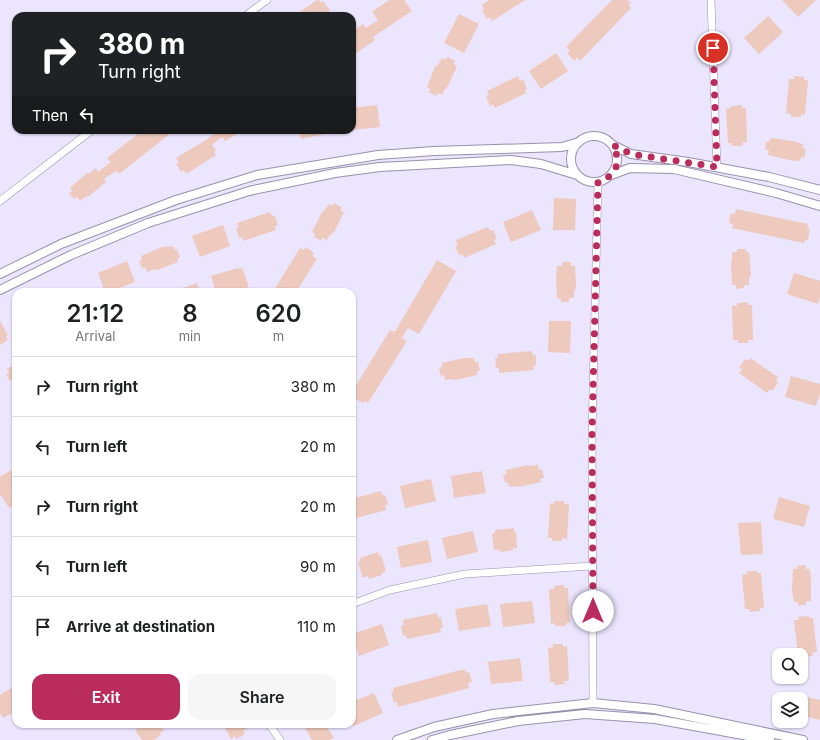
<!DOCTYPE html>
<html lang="en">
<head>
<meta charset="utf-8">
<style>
	body { margin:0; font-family:Inter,sans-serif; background:#f6f6f6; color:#202124; height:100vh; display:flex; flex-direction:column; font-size:15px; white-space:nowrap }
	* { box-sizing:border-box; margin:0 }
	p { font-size:13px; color:#757577 }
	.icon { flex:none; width:22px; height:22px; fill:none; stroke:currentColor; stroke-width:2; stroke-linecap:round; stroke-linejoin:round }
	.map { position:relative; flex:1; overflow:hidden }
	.panel { position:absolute; left:12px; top:288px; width:344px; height:440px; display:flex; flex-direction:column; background:#fff; border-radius:12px; box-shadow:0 1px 3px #0004 }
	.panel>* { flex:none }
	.banner { position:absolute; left:12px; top:12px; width:344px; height:122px; border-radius:12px; box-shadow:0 1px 3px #0004; background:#202124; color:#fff; overflow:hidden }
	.tools { position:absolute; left:772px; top:648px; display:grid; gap:8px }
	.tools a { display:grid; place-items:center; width:36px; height:36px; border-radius:8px; background:#fff; box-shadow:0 1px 3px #0004; font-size:20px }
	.pin { position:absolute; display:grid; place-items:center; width:34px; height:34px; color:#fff; margin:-17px; border:2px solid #fff; border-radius:50%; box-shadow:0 1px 4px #0007 }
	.me { position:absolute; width:44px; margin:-22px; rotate:0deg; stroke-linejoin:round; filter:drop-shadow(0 0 3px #0008) }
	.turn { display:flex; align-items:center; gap:14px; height:84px; padding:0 20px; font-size:18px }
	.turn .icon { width:52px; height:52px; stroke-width:2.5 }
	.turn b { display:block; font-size:28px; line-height:34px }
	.then { display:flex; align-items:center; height:38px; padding:0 20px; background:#0003; gap:8px; font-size:15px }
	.eta { display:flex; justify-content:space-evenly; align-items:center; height:68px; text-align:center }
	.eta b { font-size:24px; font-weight:600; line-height:28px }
	.action { display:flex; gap:8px; margin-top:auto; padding:8px 20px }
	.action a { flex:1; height:46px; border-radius:12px; background:#ba2c5c; color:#fff; font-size:16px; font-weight:600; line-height:46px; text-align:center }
	.action a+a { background:#f6f6f6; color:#202124 }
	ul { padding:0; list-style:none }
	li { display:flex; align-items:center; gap:12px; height:60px; padding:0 20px; border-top:1px solid #e0e0e0 }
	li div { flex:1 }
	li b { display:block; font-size:15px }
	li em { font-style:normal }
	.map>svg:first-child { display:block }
	.building { fill:#edc9be }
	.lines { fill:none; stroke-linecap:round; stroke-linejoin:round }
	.minor-casing { stroke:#9990ac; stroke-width:8 }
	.tertiary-casing { stroke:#9990ac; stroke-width:10 }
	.minor { stroke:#fff; stroke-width:7 }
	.tertiary { stroke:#fff; stroke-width:8 }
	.route { stroke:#ba2c5c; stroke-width:7; stroke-dasharray:0 12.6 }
</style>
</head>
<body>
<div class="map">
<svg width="820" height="740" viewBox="0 0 820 740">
	<rect width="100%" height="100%" fill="#ece5fe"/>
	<path class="building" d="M317,0H319L321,3L323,1L330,10L328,12L330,16H294Z
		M389,0H404L412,11L373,37L375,40L352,56V32L363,24L366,28L378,20L372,12Z
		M489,0H525L492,21L490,17L487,19L482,10L484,9L482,5Z
		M612,0H627L631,3L629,5L631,8L580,61L577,58L574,61L567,53L570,50L566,47Z
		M782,0H816L798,17Z
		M459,14L479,24L464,53L444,43Z
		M768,16L783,32L759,54L744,38Z
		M556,53L568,71L541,89L529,71Z
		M447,57L455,61L454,64L457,66L448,86L445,89L442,95L438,93L436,96L429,92L430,89L427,87L435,67L438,65L442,58L445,60Z
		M518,76L520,81L523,79L527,89L525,90L526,93L495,108L493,104L490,106L486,96L489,95L487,91Z
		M794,76L804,77V80H808L805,115L801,114V117H791V114L786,113L789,79H794Z
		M377,105L380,127L352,130V108Z
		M742,105V108H746L747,142L742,143L743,146H732V143H728L726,109L731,108V106Z
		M143,130H175L119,174L116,171L104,179L106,182L89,196L85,197L80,201L77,197L74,199L69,193L72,191L70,188L87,173H90L96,168L98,172L111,162L107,158Z
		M219,130H243L225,141L222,137L212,145L216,150L214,152L216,155L186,174L184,170L181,172L176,164L179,162L176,158L206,140Z
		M299,130H330V133L301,139Z
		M771,138L793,141L803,144L802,148L806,149L804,158L801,157L800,161L789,160L768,155L769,150H765L766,142H769Z
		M554,198L576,199L575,230H553Z
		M334,203L342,208L340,210L344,212L334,232L330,235L327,240L322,238L321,241L314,237L315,234L312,232L322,212L325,210L329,204L332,206Z
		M736,209L808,224L807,228L810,229L808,240L805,239L804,243L732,228L733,224L729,223L731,213L735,214Z
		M532,210L541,230L511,242L503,222Z
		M270,212L272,216L275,215L278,225L275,226L276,230L243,241L242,237L239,238L236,228L239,227L237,223Z
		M223,225L230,246L200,257L192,236Z
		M488,227L490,231L493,230L497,239L494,240L496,244L464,258L462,254L459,255L455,246L458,245L456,240Z
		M173,246L174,250L177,249L180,258L177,259L178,262L157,270H152L147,272L145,267L142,268L139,261L142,260L141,256L162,247Z
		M306,247L314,253L312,256L317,259L296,292H273L300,248L304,250Z
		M737,249H746V252H749L751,274L749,279V285H744V288L736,289V285H732L731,263L732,260V252H737Z
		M437,260L456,271L419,334L408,328L402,338L407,341L368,403L364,401L363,403L352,397V392L390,330L394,332L396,330Z
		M127,261L135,282L109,292H105L98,273Z
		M562,262H571V266H575L576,288L574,292V298H569V302H561V299L557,298L556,276L557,266H562Z
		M238,268L239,269L242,268L249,287L234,292H216L211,276Z
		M794,273L820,281V297L818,304L787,294Z
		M197,283L200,292H175V291Z
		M747,302L748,305H752L753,340H748V343H738V340H733L732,306H737V303Z
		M0,321L8,335L6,336L8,340L0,345Z
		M549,321H571L570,353L548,352Z
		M532,351L533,356L536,355V365L533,366L534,370L499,373V368H496L495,358H498V354Z
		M464,358H474L475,362H478L480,371H477V375L455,380L451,379L445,380L444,375L441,376L439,368L442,367V363Z
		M750,358L778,377L776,381L778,383L772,391L770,389L767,393L739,373L742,369L739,368L745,359L748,361Z
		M16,363V378L10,381L6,375L9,373L7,369Z
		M791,376L820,384V393L816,406L785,397Z
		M528,465L531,466L538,465L539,470L542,469L544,478L540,479L541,482L519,487L515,486L509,487L508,482L505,483L503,475H506V470Z
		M11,470L16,478V504L9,508L0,494V477Z
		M482,471L486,493L454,498L451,476Z
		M431,479L436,501L405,508L400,486Z
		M381,491L382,495H385L388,504L385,505L386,510L352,519V499Z
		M779,497L810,506L804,527L773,519Z
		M554,501H564V504H569L567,539L562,538V541H552V538H548L550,503L554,504Z
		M761,522L763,554L741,555L738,523Z
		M514,528V532L516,531L517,548H513V550L500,552L499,549L494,550L492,534L495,533V530Z
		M473,531L478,552L447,559L442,538Z
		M428,540L432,562L401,568L397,547Z
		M378,552L379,556L381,555L386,571L382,573V575L369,579L368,576L363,578L358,562L361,561L360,558Z
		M806,565V569H810L811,580V601H806V605H798V602H794L792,591L793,569H797V566Z
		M747,571H757L758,573H761L764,608H760V611L750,612L749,609H745L742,575L747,574Z
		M564,585V588H568L570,623H566V626H555V623L551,624L549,589H554V586Z
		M532,601L535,623L503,627L500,604Z
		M487,604L491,626L459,631L455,609Z
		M437,613L438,618L441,617L443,628H440L441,632L407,639L406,635L403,636L401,626L404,625L403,620Z
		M809,616V618H813L817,652L812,653L813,656L803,657L802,654L798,655L794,620H799L798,617Z
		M382,624L389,645L359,656L352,634Z
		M553,644H563V647L567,646L569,681H564L565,684L554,685V682H550L548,648L553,647Z
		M520,658L523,681L491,684L488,662Z
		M465,669L466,673L469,672L472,682L468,683L469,688L398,707L397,702L394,703L391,692L394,691L393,688Z
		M16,685V711L3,718L0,713V695Z
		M374,693L383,713L354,726L352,722V702Z
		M802,696L820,700V720L801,715Z
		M134,724H159L164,731L160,733L161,735L154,740H142L135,730L137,729Z
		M223,724H245L248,728L243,731L245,734L236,739L235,736L231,739Z
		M303,724H325L334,738L329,740H312Z"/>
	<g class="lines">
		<g class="minor-casing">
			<path id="minor" d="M711,0L717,167
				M245,16L267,0
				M0,201L92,130
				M352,604L390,590L465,574L592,566
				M593,703L592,434L598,182
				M269,724L280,740"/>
		</g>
		<g class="tertiary-casing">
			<path id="tertiary" d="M571 159a23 23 0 1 1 46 0a23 23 0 1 1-46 0Z
				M613,145L631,154L688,162L769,177L820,190
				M611,175L630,168L674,169L776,193L820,206
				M0,274L61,244L176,200L257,175L378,155L434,151L562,147L579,142
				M0,290L71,255L148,223L249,191L335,173L380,167L511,160L541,164L577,175
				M397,740L434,727L493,714L593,703L654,709L803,740
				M432,740L450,735L518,721L585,714L655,719L770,740"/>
		</g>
		<use href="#minor" class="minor"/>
		<use href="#tertiary" class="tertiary"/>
	</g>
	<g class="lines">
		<path class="route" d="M593,611L592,434L598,182C616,176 622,163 613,145L631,154L717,167L713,48"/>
	</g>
</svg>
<div class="tools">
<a><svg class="icon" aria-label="search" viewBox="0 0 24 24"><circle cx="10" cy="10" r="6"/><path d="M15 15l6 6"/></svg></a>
<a><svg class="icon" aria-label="layers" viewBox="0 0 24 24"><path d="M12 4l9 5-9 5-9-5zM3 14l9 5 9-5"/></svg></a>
</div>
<div class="pin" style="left:713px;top:48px;background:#d93025"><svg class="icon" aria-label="arrive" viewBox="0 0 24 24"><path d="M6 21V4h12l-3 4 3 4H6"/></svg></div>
<svg class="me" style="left:593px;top:611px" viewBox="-20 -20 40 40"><circle r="19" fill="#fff"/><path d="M0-13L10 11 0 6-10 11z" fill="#ba2c5c"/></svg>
<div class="banner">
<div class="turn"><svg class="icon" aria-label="right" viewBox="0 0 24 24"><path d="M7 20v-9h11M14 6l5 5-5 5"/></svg><div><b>380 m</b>Turn right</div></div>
<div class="then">Then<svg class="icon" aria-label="left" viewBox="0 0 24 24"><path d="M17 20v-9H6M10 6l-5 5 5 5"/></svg></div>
</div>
<section class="panel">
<div class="eta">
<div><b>21:12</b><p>Arrival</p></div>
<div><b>8</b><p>min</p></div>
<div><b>620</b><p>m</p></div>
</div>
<ul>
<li><svg class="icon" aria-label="right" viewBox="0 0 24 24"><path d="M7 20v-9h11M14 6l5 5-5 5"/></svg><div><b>Turn right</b></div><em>380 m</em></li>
<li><svg class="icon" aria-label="left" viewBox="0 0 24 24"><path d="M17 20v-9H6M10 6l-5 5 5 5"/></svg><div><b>Turn left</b></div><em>20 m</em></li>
<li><svg class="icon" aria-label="right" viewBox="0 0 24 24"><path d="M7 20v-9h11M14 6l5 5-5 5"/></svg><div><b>Turn right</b></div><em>20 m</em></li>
<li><svg class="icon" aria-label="left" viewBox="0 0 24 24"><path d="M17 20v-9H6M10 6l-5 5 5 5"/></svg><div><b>Turn left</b></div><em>90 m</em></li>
<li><svg class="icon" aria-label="arrive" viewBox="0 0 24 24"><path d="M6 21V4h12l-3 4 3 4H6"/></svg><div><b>Arrive at destination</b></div><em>110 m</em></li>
</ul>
<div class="action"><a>Exit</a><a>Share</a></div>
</section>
</div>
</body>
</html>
